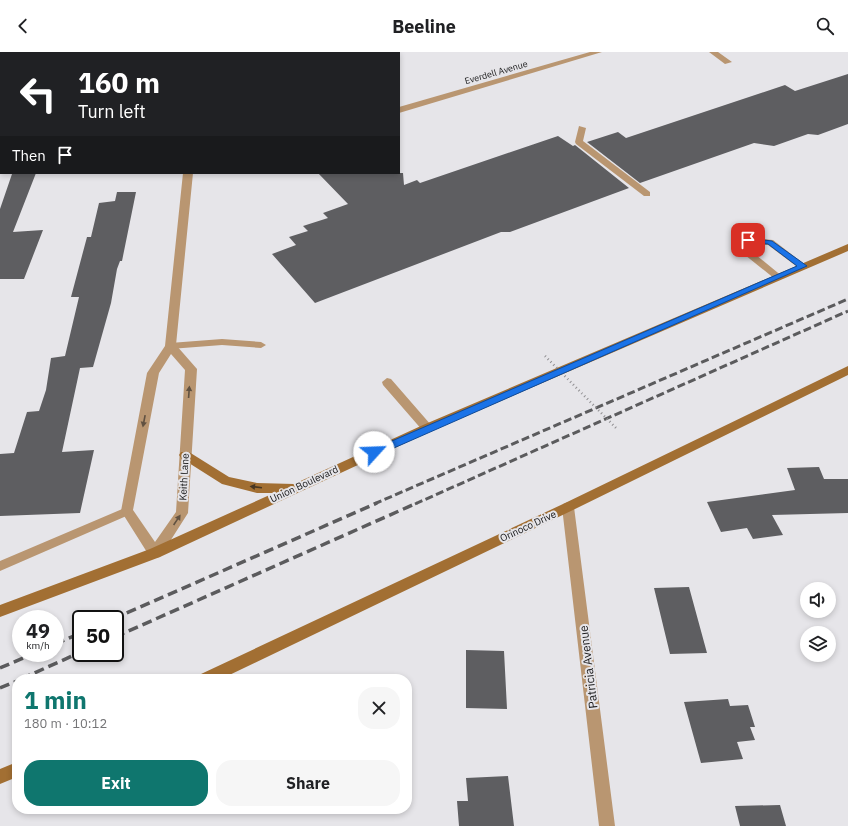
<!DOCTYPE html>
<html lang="en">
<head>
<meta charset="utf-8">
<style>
	body { margin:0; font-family:"IBM Plex Sans",sans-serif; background:#f6f6f6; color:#202124; height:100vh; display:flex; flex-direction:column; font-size:15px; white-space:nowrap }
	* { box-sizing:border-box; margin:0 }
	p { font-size:13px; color:#757577 }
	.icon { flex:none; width:22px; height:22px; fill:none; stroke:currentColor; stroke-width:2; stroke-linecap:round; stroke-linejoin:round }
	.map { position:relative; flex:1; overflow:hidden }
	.sheet { position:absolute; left:12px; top:622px; width:400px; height:140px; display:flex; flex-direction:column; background:#fff; border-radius:16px; box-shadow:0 2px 6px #0003 }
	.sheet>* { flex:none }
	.hud { position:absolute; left:0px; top:0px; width:400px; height:122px; box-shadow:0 2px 6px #0003; background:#202124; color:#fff; overflow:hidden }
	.tools { position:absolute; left:800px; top:530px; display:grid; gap:8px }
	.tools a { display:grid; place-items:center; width:36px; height:36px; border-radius:50%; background:#fff; box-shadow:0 2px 6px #0003; font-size:20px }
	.speed { position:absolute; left:12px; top:558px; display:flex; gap:8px; font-size:20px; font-weight:700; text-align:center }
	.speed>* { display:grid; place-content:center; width:52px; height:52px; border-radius:50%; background:#fff; box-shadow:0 2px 6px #0003; line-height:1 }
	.speed small { font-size:10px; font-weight:400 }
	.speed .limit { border:2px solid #111; border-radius:6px; background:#fff; color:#111 }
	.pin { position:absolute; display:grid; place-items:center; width:34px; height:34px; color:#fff; margin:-17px; border-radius:8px; box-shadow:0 2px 6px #0006 }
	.me { position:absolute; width:44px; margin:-22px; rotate:65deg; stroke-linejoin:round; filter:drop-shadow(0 0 3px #0008) }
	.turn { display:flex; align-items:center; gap:14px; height:84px; padding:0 12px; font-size:18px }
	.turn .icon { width:52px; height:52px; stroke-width:2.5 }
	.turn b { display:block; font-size:28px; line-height:34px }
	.then { display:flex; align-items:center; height:38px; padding:0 12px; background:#0003; gap:8px; font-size:15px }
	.round { display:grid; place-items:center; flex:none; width:42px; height:42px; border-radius:16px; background:#f6f6f6 }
	.headline { display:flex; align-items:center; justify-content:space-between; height:68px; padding:0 12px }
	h1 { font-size:24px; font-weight:700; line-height:30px; color:#0f766e }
	.action { display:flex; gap:8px; margin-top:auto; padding:8px 12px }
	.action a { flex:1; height:46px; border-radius:16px; background:#0f766e; color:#fff; font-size:16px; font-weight:700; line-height:46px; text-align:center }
	.action a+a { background:#f6f6f6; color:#202124 }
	header { display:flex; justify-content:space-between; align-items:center; height:52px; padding:0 12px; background:#fff; font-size:18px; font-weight:700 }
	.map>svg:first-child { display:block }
	.building { fill:#5e5e61 }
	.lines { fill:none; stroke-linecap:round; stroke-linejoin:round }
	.lane { fill:#b99671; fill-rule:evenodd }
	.street { fill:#b99671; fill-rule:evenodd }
	.secondary { fill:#a26f33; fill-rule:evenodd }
	.rail-far1 { stroke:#5b5b5d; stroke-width:3; stroke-dasharray:8 3.5; stroke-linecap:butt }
	.rail { stroke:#5b5b5d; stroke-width:3.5; stroke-dasharray:10 5; stroke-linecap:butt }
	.path-bridge { stroke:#908f92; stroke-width:2.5; stroke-dasharray:1 3; stroke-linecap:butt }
	.oneway { fill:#605141 }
	.oneway2 { fill:#483622 }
	.route { fill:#1a73e8; stroke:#114b97 }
	.labels { text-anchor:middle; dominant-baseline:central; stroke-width:4; stroke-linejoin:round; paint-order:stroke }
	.far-street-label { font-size:9px; fill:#181819; stroke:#e6e5e9 }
	.street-label { font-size:10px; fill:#181819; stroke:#e6e5e9 }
	.near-street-label { font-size:12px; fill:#181819; stroke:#e6e5e9 }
</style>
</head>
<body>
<header><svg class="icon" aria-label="back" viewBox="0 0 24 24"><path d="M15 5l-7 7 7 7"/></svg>Beeline<svg class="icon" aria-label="search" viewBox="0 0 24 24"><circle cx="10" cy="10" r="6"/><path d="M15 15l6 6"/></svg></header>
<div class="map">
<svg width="848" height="774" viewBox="0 0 848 774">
	<rect width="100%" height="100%" fill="#e6e5e9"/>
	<path class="building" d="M848,22V72L818,83L808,82L774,94L754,91L640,131L587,90L618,80L626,86L785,33L795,39Z
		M558,84L573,94L575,93L629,136L510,180H501L315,251L272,202L296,193L289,185L308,179L303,174L328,166L323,161L348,152L318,121H403L404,133L417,128L420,131Z
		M36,121L13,180L43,178L24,227H0V157L12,122Z
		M117,140H136L122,209H120L117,217L111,251L93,315L80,316L62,400L94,398L80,461L0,464V402L14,401L27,360L39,359L46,338L51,306L65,304L79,245H71L87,185H91L99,151L115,149Z
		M819,415L824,427H848V461L772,463L783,483L753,487L747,476L721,480L707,450L795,438L787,416Z
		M689,535L707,601L670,602L654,536Z
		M466,598L504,599L507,657L466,656Z
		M728,647L730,654L748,653L755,675H750L755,688L737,690L743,707L701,711L684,650Z
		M508,724L514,774H459L457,749H468L466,726Z
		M780,753L786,774H740L735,754Z"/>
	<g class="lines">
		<path class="lane" d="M579,74L586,76L583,89L650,140V144H644L576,92L575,90Z
			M748,186L773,188L808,215L806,217H800L768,193L752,192L750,198L783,225L778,228L775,227L740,199L743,189Z
			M222,287L261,290L266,293L261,296L222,293L170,297L165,294L170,291Z
			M387,326L391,327L431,373L432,376L431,379H423L383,333L382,330Z
			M127,455L131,456L133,459L131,462L0,519V509Z"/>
		<path class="street" d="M206,0H214V1H206Z
			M392,0H400L399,2Z
			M590,0H602L399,61V55Z
			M709,0H718L732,10L725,12Z
			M1,47V54L0,55V48Z
			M183,121H193L176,293L197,317L188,461L160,505L155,506L150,505L121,459L147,321L165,294ZM171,302L185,318L176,460L155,490L133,458L159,321Z
			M568,450L573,452L574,455L615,774H599L562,455L563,452Z"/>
		<path class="secondary" d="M848,192V199L431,379L160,505L0,565V553L150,497L274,441H257L222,432L181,406L179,403L181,400H189L229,425L257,431L294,432L423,373Z
			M848,314V323L573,458L221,627H199L201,622L563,452Z
			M17,710V725L0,732V717Z"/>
		<path class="rail-far1" d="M374,452L848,247
			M415,452L848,259"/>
		<path class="rail" d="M113,567L377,451
			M115,585L417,451
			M55,592L81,581
			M0,616L35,601
			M21,627L81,600
			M0,636L17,629"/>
		<path class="path-bridge" d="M545,304L618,378"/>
	</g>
	<defs><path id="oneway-solid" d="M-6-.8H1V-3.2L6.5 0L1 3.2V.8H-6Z"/></defs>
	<g class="oneway">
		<use href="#oneway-solid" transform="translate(189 340) rotate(-86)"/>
		<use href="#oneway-solid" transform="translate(144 369) rotate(101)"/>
		<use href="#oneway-solid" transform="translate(177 468) rotate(-56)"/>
	</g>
	<use class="oneway2" href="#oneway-solid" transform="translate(256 435) rotate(-173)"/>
	<path class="route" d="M748,186L772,189L807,214L378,403H371V398L797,214L768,192L745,190V187Z"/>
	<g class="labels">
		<g class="far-street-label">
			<text transform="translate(496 20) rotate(-16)">Everdell Avenue</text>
		</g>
		<g class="street-label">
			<text transform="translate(184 425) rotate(-87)">Keith Lane</text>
			<text transform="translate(304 432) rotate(-25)">Union Boulevard</text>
			<text transform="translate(528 474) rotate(-25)">Orinoco Drive</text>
		</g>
		<g class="near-street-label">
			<text transform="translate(588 615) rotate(-97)">Patricia Avenue</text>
		</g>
	</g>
</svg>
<div class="tools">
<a><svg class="icon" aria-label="sound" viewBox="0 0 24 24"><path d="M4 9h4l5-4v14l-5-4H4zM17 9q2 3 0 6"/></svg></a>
<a><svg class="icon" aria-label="layers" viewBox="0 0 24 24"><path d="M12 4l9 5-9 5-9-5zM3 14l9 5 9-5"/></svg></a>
</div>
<div class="speed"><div>49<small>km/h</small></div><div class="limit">50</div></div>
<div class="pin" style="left:748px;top:188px;background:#d93025"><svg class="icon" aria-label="arrive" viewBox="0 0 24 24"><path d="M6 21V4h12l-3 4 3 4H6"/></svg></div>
<svg class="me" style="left:374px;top:400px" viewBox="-20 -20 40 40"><circle r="19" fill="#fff"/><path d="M0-13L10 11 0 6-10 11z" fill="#1a73e8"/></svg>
<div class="hud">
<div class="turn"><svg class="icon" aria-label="left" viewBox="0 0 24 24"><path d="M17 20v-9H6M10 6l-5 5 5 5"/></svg><div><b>160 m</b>Turn left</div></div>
<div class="then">Then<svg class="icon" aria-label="arrive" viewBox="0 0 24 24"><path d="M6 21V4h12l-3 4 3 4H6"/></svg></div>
</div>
<section class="sheet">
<div class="headline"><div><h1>1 min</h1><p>180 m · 10:12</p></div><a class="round"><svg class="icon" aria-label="close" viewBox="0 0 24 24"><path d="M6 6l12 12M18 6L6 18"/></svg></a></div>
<div class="action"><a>Exit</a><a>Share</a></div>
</section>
</div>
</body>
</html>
